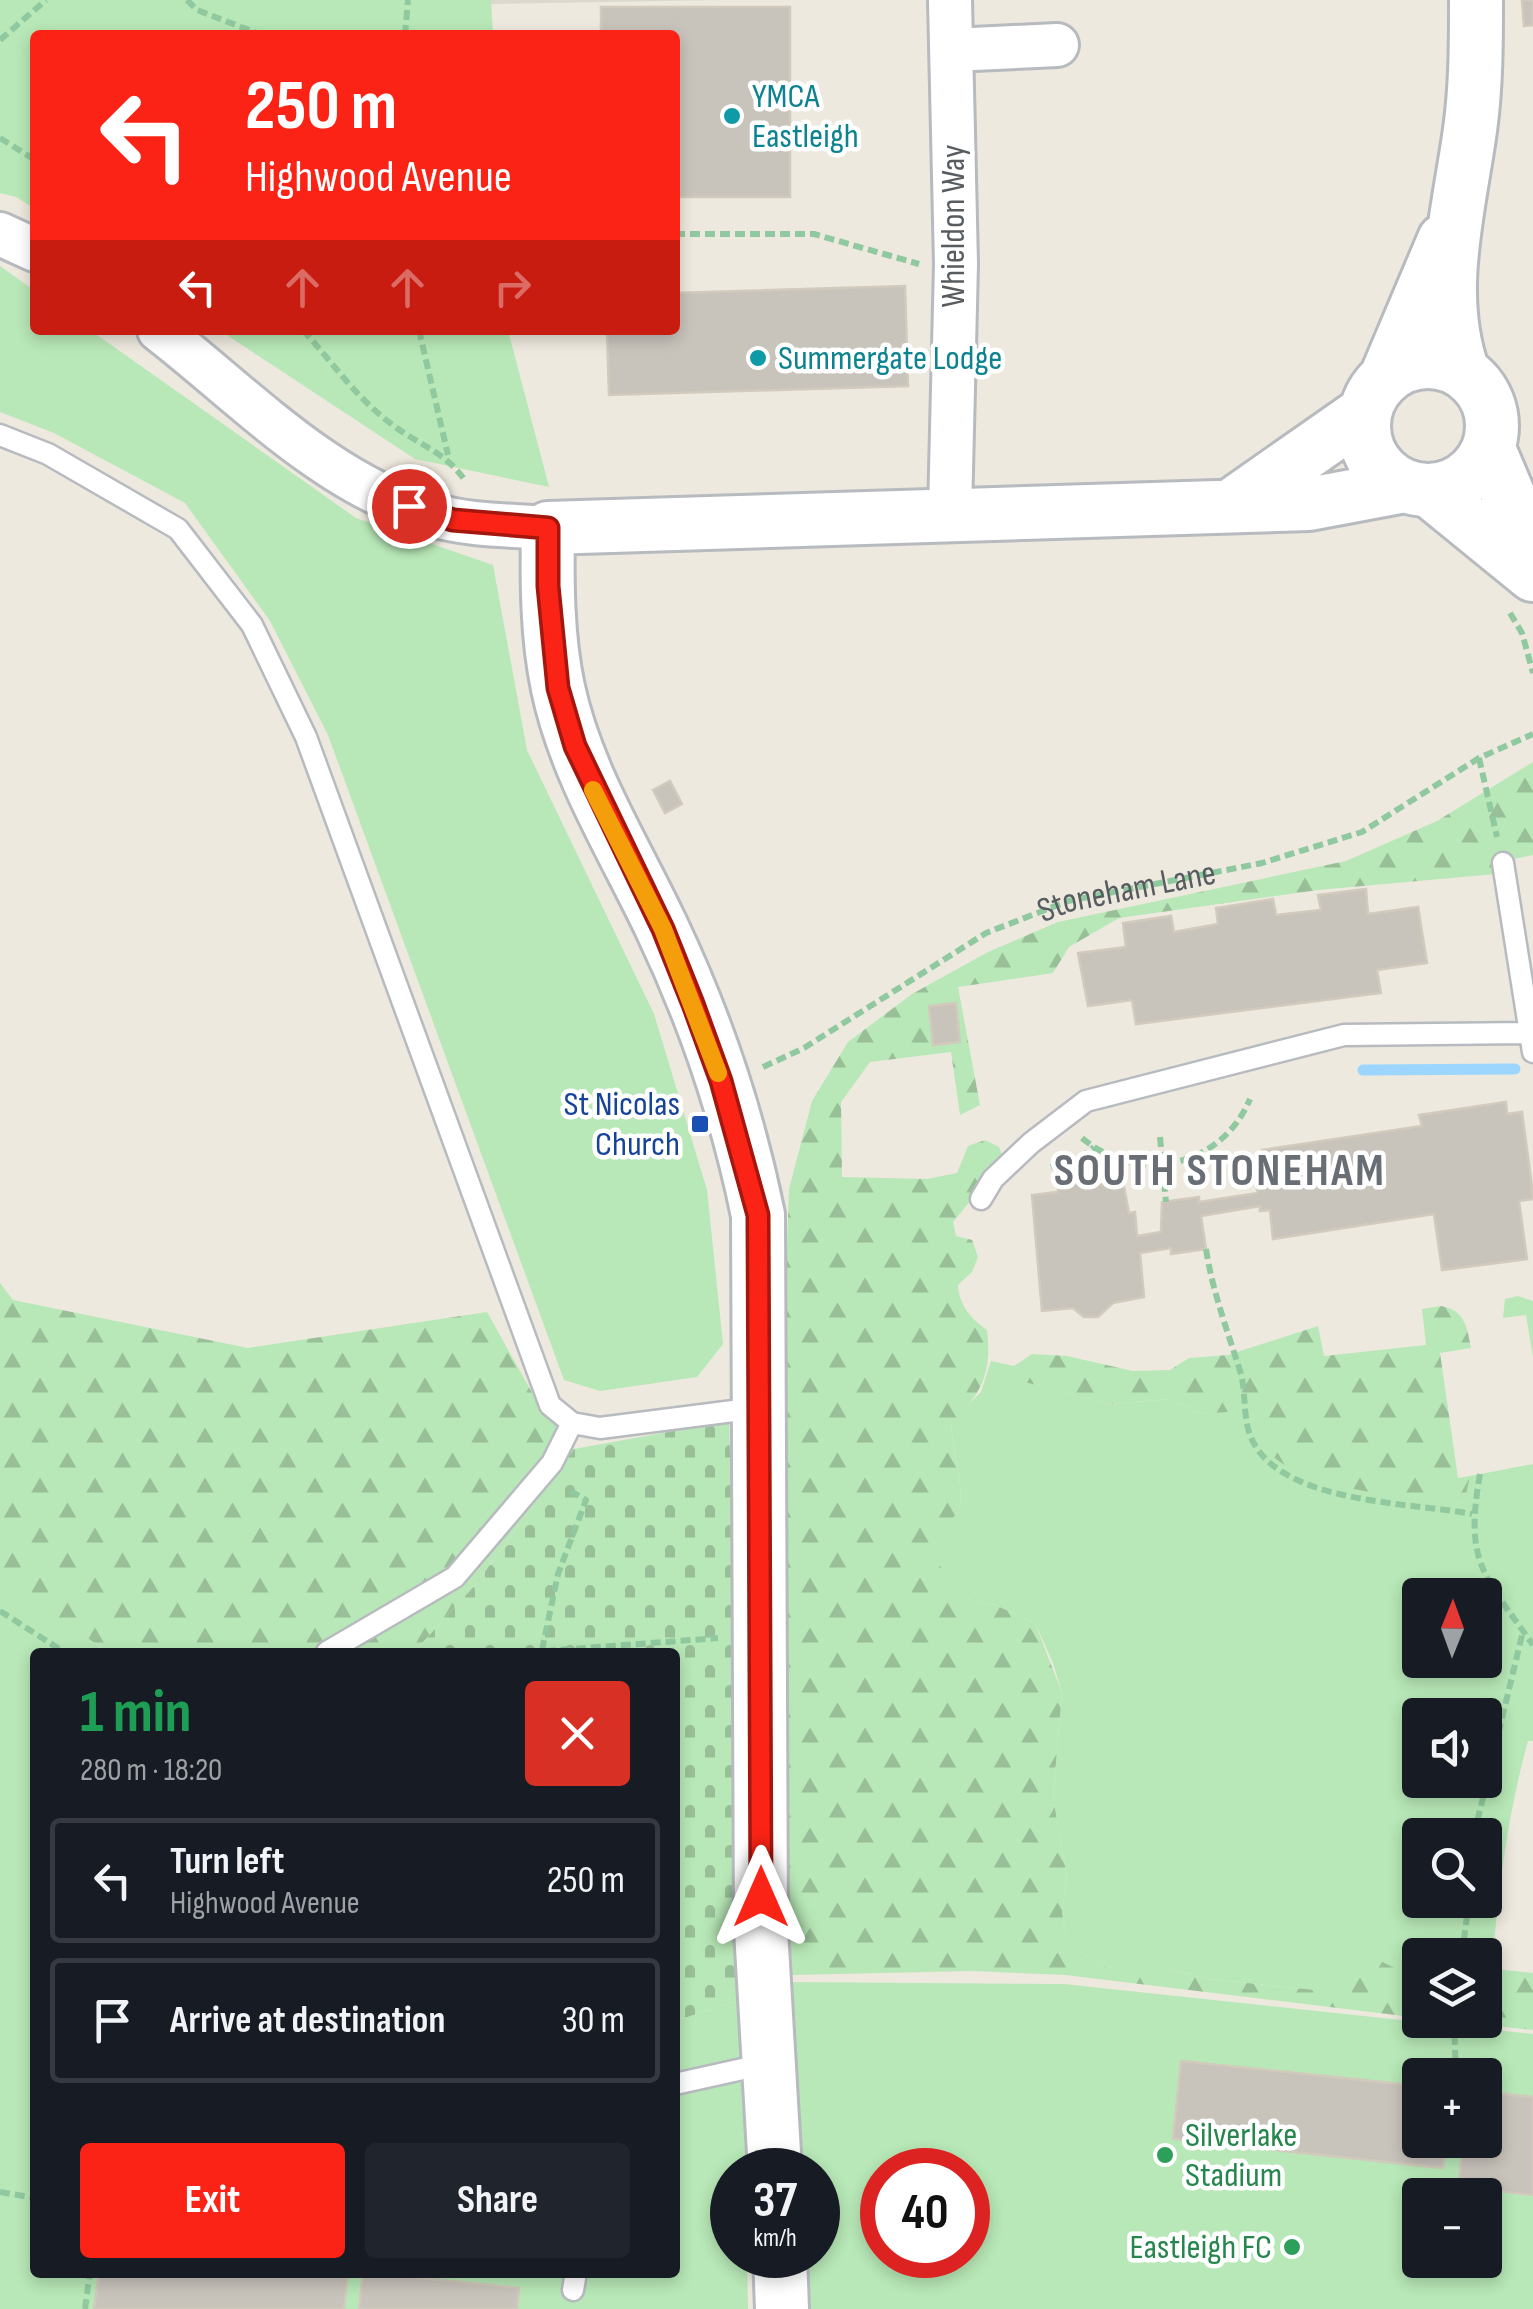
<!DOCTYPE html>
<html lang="en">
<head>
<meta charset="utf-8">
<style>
	body { margin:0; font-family:"Sofia Sans Condensed",sans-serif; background:#20242c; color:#f1f3f6; height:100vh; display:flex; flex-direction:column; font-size:38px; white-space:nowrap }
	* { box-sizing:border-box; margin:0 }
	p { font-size:32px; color:#9ea1a6 }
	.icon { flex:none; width:55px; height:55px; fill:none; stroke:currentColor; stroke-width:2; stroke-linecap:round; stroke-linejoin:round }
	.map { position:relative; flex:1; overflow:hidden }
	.panel { position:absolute; left:30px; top:1648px; width:650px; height:630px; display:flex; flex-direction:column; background:#171b24; border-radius:10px; box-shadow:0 5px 15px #0003 }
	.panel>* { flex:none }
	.banner { position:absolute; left:30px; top:30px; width:650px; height:305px; border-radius:10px; box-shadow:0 5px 15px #0003; background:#fb2316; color:#fff; overflow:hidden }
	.needle { width:65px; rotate:1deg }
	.fabs { position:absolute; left:1402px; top:1578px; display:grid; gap:20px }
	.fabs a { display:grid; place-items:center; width:100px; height:100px; border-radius:10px; background:#171b24; box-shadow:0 5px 15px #0003; font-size:50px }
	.speed { position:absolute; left:710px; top:2148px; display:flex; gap:20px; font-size:50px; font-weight:700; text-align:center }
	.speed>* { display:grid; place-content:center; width:130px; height:130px; border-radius:50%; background:#171b24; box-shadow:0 5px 15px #0003; line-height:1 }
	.speed small { font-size:25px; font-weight:400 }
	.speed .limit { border:15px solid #d22; background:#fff; color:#111 }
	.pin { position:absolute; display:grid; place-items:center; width:85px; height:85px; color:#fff; margin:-42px; border:5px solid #fff; border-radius:50%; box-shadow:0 2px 10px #0007 }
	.me { position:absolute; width:110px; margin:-55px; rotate:0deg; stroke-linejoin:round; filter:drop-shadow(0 0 8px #0008) }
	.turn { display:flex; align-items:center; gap:35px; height:210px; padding:0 50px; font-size:45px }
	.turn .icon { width:130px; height:130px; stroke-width:2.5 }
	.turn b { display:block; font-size:70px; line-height:85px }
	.lanes { display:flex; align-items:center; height:95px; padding:0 50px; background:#0003; justify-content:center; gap:50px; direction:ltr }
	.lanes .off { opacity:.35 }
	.round { display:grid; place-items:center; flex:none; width:105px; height:105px; border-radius:10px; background:#20242c }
	.overview { display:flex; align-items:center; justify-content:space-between; height:170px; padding:0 50px }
	h1 { font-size:60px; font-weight:700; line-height:75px; color:#1e9e55 }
	.cta { display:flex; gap:20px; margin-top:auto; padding:20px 50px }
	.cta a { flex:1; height:115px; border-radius:10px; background:#fb2316; color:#fff; font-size:40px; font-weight:700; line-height:115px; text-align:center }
	.cta a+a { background:#20242c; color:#f1f3f6 }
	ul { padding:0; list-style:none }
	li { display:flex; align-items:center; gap:30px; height:125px; margin:0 20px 15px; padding:0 30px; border:5px solid #363941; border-radius:10px }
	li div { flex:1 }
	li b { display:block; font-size:38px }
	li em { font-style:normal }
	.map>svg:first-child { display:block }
	.education { fill:#dcd8cd }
	.green { fill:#b8e8b7; fill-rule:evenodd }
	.forest { fill:url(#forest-firs) }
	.cemetery { fill:url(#cemetery-stones) }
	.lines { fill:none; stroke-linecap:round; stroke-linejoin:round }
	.stream { stroke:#9cd6ff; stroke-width:11 }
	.building { fill:#c8c3bb; stroke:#d2cabc; stroke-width:2.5 }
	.service-casing { stroke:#b7babf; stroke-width:25 }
	.minor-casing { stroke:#b7babf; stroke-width:48 }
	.tertiary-casing { stroke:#b7babf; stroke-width:58 }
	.path { stroke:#90c99f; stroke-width:6; stroke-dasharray:10 5; stroke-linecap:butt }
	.service { stroke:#fff; stroke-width:20 }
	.minor { stroke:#fff; stroke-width:42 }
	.tertiary { stroke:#fff; stroke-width:52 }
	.route-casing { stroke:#a3170e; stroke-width:25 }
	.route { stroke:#fb2316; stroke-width:18 }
	.slow { stroke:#f59e0b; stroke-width:18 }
	.culture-dot { fill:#0f9aa8; stroke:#fff; stroke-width:4 }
	.transit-dot { fill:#1a4fb4; stroke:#fff; stroke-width:4 }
	.leisure-dot { fill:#2e9e5b; stroke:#fff; stroke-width:4 }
	.labels { text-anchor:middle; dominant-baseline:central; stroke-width:9; stroke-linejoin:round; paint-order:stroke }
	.culture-label { font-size:35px; fill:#0d838f; stroke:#fff; text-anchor:start }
	.street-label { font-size:35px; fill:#575c61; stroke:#fff }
	.transit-label { font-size:35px; fill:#164399; stroke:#fff; text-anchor:end }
	.leisure-label { font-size:35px; fill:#27864d; stroke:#fff; text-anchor:start }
	.district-label { font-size:45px; font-weight:bold; letter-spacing:2.5px; fill:#686e73; stroke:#fff }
</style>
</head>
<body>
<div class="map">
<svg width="1533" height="2309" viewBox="0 0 1533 2309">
	<defs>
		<pattern id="forest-firs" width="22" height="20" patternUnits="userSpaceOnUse" patternTransform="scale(2.5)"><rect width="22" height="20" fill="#b8e8b7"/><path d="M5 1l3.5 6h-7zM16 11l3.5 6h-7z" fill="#98bf98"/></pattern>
		<pattern id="cemetery-stones" width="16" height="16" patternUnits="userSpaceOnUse" patternTransform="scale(2.5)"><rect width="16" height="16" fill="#b8e8b7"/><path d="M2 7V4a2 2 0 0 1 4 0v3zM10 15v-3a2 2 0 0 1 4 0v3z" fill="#98bf98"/></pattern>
	</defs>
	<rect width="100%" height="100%" fill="#ede9de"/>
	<path class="education" d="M491,0H721L491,4Z"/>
	<path class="green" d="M0,0H491L493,35H35V209L16,197L0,193Z
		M0,266L35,291V330H90L356,518L493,565L527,750L654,1014L707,1190L723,1344L697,1377L600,1391L564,1380L328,735L270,621L185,503L54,433L0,412Z
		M219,330H508L549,487L415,459Z
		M1518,1296L1533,1301V1357L1526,1315L1503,1318L1505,1299Z
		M991,1361L1014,1366V1379L1108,1404L1171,1399L1201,1414L1253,1409L1259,1439L1315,1478L1463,1504L1470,1476L1533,1464V1741H1528C1507,1817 1498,1891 1492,1969L1485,1968V1955H1420V1977L1415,1979L1379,1961L1315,1990L1207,1979L1167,1968H1106L1084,1954L1066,1935L1062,1913L1067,1877L1053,1797L1062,1693L1053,1663L1035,1623L995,1605L967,1599L930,1555C938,1531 949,1527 959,1508C966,1496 951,1442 951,1422L981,1392ZM1420,1595H1485V1660H1420ZM1420,1715H1485V1780H1420ZM1420,1835H1485V1900H1420Z
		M0,1583L12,1585L108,1652H35V2272H675V2021L746,1998L747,2170H732V2255H747L748,2309H0Z
		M787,1982L1064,1984L1533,2034V2309H806L803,2255H818V2170H798ZM1420,2075H1485V2140H1420ZM882,2170H968V2255H882ZM1420,2195H1485V2260H1420Z"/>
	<path class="forest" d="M1533,762V855L1498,862L1496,874L1318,890L1119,918L1069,947L1053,973L958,987L980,1105L960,1115L951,1052L870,1062L841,1102L842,1177L927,1179L957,1173L968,1146L985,1140L999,1147L1004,1160L953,1222L956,1236L972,1240L978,1257L972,1272L958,1285C959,1305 971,1319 987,1330C992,1372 982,1394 951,1423C951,1442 966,1496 959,1508C949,1528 939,1529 931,1555L967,1599L995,1605L1035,1623L1062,1693L1053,1797L1067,1877L1062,1913L1066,1935L1084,1954L1106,1968H1167L1207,1979L1315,1990L1379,1960L1415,1979L1420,1977V2018L1065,1975L972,1971L792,1975L786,1951L785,1306L789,1189L812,1101L848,1042L912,994L988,952L1058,922L1346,861L1437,821Z
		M0,1283L13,1300L248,1348L487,1312L539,1405L574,1449L476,1584L414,1652H108L12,1586L0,1583Z
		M1441,1306C1465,1310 1467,1327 1471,1348L1440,1353L1458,1478L1470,1476L1464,1504C1411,1497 1287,1491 1259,1440C1255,1432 1255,1419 1252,1410L1201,1414L1171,1399L1108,1404L1013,1379L1014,1366L1032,1354L1067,1356L1133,1371L1170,1370L1189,1358L1228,1355L1318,1326L1324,1356L1426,1345L1422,1309Z
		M1485,1968L1533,1973V2030L1436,2020H1485Z"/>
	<path class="cemetery" d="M729,1421L746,1998L675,2021V1652H414L476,1584L574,1449Z"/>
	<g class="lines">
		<path class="stream" d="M1363,1070L1515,1069"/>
	</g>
	<path class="building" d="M1522,0H1533V25L1524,26Z
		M601,7H790V197H675V35H601Z
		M905,286L908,386L609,395L607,330H675V293Z
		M670,781L682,804L665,813L653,790Z
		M1366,889L1368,914L1418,907L1427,963L1377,970L1381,993L1136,1024L1132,1000L1088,1006L1078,953L1126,947L1123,923L1171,916L1174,932L1218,924L1216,908L1273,899L1276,915L1321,910L1318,895Z
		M956,1003L960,1042L933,1045L929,1006Z
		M1506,1102L1507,1114L1522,1112L1533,1194V1199L1519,1201L1527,1259L1442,1270L1434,1214L1273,1239L1270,1210L1260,1211V1206L1201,1216L1206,1249L1171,1254V1248L1140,1253L1144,1297L1113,1303L1098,1317H1084L1073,1308L1042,1311L1032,1195L1057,1192L1065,1178H1093L1098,1185L1123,1182L1129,1213L1135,1212L1137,1236L1161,1232L1162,1202L1199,1197V1202L1258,1193L1254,1178L1267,1177L1262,1150L1422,1126L1419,1115Z
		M1181,2061L1420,2086V2140H1446L1443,2168L1173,2139Z
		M1485,2092L1533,2097V2195L1458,2186L1464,2140H1485Z
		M99,2272H348L344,2309H94Z
		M363,2272L519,2288L517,2309H359Z"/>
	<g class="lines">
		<g class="service-casing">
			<path id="service" d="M0,435L48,454L178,529L252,625L306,737L550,1405L572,1423L600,1428L757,1408
				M1503,863L1533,1052
				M981,1199L993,1179L1031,1143L1086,1101L1344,1035L1533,1033
				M327,1652L455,1577L552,1463L572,1423
				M675,2084L765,2064
				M573,2290L576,2272"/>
		</g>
		<g class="minor-casing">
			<path id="minor" d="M952,50L1057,45
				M0,234L35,250
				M159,330C244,396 327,485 433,515C470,526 511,525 548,528
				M950,512L956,264L950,0"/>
		</g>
		<g class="tertiary-casing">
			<path id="tertiary" d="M1364 426a64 64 0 1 1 128 0a64 64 0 1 1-128 0Z
				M1463,372C1435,293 1459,210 1470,130C1476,87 1476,44 1476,0
				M1386,377L1444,240
				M1489,449L1519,520L1533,575
				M1430,491L1533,575
				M1235,503L1365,412
				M775,2170L761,1930L758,1215C738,1117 704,1016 661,926C624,848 576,773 558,688C547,637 547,580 548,528L1309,504L1405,486
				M780,2255L782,2309"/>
		</g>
		<g class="path">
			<path d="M187,0L197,10L262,35"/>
			<path d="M405,35L408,0"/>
			<path d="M0,40L46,0"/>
			<path d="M0,138L35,160"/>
			<path d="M675,234H814L919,264"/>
			<path d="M303,330C333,363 358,400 394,426C421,446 447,453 466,482"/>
			<path d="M419,330L448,455"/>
			<path d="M1510,613L1522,633L1533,673"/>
			<path d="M1479,758L1497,837"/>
			<path id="s1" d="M763,1067L804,1048L986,933L1068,901L1262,863L1362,832L1479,758L1533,734"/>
			<path d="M1160,1137L1166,1202"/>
			<path d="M1082,1138C1138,1185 1221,1168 1250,1099"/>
			<path d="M1051,1167L1080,1158L1094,1147"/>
			<path d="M1206,1249C1213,1294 1228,1332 1241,1374C1246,1394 1243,1416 1250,1435C1276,1504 1410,1502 1472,1514"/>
			<path d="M1480,1474C1464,1563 1484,1575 1533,1645"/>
			<path d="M0,1611L64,1652"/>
			<path d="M542,1650L558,1574L586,1500L567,1489"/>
			<path d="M531,1652L718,1638"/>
			<path d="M1474,1835L1523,1631"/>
			<path d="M1462,1955L1469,1900"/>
			<path d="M1454,2020L1456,2075"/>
			<path d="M0,2192L35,2198"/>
			<path d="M85,2309L90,2272"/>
		</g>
		<use href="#service" class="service"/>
		<use href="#minor" class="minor"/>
		<use href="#tertiary" class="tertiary"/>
	</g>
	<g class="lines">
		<g class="route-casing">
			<path id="route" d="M409,506L453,520L548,528V586L558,688L575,746L663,929L693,1004L721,1081L758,1215L761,1897"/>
		</g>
		<use href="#route" class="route"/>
		<path class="slow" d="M593,790L663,929L718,1073"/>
	</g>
	<g class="culture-dot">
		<circle cx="732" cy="116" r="10"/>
		<circle cx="758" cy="358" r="10"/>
	</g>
	<rect class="transit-dot" x="690" y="1114" width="20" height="20" rx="5"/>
	<g class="leisure-dot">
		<circle cx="1165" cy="2155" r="10"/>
		<circle cx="1292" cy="2247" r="10"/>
	</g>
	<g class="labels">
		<g class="culture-label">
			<text x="752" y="96">YMCA<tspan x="752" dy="40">Eastleigh</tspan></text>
			<text x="778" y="358">Summergate Lodge</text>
		</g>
		<g class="street-label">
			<text transform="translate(953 226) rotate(-90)">Whieldon Way</text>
			<text stroke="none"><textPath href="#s1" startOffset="408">Stoneham Lane</textPath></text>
		</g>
		<g class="transit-label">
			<text x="680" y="1104">St Nicolas<tspan x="680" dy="40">Church</tspan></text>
		</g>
		<g class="leisure-label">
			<text x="1185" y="2135">Silverlake<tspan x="1185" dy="40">Stadium</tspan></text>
			<text x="1272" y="2247" text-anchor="end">Eastleigh FC</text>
		</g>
		<g class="district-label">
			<text x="1220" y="1171">SOUTH STONEHAM</text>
		</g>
	</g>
</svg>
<div class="fabs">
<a><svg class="needle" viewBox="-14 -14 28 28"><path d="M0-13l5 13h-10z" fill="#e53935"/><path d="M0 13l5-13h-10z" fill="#9ea1a6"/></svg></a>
<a><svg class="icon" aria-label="sound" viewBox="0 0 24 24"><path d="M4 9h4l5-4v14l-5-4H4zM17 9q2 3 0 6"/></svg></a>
<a><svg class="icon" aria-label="search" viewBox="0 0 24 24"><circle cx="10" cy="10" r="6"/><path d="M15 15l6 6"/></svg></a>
<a><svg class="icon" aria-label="layers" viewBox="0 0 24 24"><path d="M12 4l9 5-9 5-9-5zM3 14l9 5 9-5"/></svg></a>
<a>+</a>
<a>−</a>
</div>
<div class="speed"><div>37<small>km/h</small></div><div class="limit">40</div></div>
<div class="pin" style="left:409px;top:506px;background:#d93025"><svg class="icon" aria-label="arrive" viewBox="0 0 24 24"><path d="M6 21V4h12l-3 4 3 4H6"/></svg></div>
<svg class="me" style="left:761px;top:1897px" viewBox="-20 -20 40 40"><path d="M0-17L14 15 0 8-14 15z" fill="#fb2316" stroke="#fff" stroke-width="4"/></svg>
<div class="banner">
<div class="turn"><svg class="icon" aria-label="left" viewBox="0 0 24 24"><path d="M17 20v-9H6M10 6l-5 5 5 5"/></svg><div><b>250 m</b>Highwood Avenue</div></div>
<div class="lanes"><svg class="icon" aria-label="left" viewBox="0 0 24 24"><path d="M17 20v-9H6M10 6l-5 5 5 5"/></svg><svg class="icon off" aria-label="ahead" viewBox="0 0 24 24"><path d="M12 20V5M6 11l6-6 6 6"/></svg><svg class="icon off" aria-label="ahead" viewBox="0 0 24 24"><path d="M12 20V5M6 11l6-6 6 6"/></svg><svg class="icon off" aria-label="right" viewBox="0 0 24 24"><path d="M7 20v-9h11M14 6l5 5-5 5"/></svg></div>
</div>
<section class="panel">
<div class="overview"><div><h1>1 min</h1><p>280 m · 18:20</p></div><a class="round" style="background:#d93025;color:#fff"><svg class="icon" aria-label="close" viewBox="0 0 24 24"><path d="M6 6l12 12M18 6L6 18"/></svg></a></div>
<ul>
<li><svg class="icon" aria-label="left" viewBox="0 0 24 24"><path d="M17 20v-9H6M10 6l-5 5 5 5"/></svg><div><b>Turn left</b><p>Highwood Avenue</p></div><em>250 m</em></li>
<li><svg class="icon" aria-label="arrive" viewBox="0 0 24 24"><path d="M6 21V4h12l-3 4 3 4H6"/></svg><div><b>Arrive at destination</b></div><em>30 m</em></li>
</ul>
<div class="cta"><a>Exit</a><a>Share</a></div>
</section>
</div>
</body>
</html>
